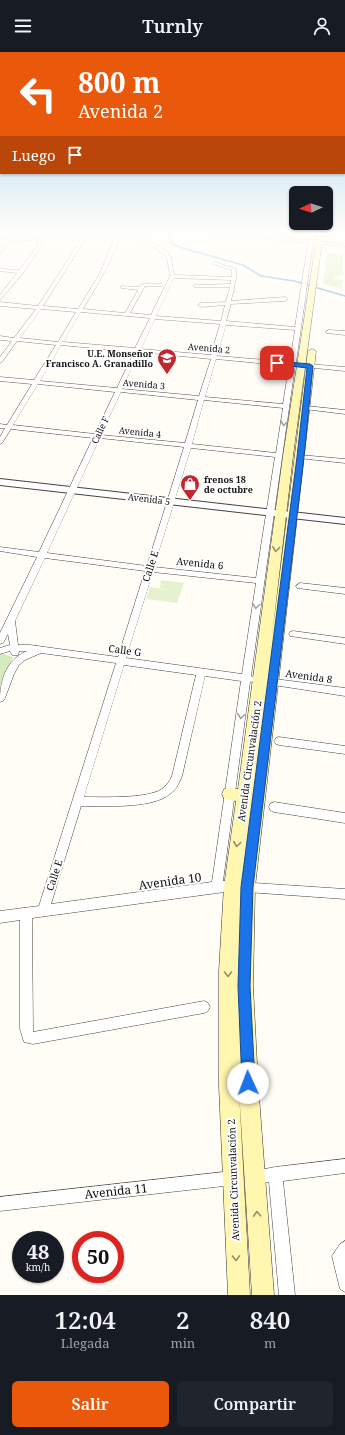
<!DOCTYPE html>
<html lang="es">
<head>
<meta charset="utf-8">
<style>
	body { margin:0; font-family:"Noto Serif",serif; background:#20242c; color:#f1f3f6; height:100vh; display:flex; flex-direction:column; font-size:15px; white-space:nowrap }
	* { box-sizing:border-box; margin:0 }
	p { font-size:13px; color:#9ea1a6 }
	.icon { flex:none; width:22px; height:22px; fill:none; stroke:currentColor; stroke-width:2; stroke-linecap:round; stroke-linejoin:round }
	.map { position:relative; height:1243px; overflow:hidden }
	.drawer { display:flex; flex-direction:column; background:#171b24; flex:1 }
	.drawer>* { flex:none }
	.top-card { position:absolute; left:0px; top:0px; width:345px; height:122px; box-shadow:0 1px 3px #0004; background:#ea580c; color:#fff; overflow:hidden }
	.needle { width:26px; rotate:266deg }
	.fabs { position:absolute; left:289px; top:134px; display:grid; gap:8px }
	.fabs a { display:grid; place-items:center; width:44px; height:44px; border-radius:6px; background:#171b24; box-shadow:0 1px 3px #0004; font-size:20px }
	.speed { position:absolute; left:12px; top:1179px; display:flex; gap:8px; font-size:20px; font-weight:700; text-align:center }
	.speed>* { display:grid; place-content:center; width:52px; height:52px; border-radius:50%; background:#171b24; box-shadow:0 1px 3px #0004; line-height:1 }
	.speed small { font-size:10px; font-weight:400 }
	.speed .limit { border:6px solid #d22; background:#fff; color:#111 }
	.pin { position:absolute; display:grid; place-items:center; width:34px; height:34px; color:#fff; margin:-17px; border-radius:8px; box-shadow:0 2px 6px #0006 }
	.me { position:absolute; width:44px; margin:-22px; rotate:358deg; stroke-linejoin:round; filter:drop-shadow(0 0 3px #0008) }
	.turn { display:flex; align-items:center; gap:14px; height:84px; padding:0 12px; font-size:18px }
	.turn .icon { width:52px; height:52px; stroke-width:2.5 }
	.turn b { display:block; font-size:28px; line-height:34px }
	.then { display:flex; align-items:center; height:38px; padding:0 12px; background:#0003; gap:8px; font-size:15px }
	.eta { display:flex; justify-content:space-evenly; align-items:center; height:68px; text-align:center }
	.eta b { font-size:24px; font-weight:600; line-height:28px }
	.cta { display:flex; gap:8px; margin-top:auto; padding:8px 12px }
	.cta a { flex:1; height:46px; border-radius:6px; background:#ea580c; color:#fff; font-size:16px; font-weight:600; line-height:46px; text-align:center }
	.cta a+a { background:#20242c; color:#f1f3f6 }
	header { display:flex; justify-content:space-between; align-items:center; height:52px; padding:0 12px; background:#171b24; font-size:18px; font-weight:600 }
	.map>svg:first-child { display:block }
	.green { fill:#d5ebbd }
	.pitch { fill:#e6f2cf }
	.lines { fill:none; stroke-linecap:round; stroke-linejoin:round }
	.stream { stroke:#3f96cf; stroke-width:1.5 }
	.minor-casing { stroke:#444; stroke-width:1 }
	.tertiary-casing { stroke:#444; stroke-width:2 }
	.secondary-casing { stroke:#333; stroke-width:1 }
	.minor { fill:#fff; fill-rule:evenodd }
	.tertiary { fill:#fff; fill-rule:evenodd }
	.secondary { fill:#fff6b0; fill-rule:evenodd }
	.oneway { stroke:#a0a0a0 }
	.oneway2 { stroke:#948f68 }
	.route { fill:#1a73e8; stroke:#114b97 }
	.labels { text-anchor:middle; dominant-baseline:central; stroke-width:4; stroke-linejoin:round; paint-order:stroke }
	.far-street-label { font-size:9px; fill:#111; stroke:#fff }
	.far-poi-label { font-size:9px; font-weight:bold; fill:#111; stroke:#fff; text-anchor:end }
	.street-label { font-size:10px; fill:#111; stroke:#fff }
	.near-street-label { font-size:12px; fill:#111; stroke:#fff }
</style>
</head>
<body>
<header><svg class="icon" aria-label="menu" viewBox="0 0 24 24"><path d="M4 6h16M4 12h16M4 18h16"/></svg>Turnly<svg class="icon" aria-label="person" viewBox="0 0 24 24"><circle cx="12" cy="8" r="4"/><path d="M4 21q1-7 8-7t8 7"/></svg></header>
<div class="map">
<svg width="345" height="1243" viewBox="0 0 345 1243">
	<rect width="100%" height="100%" fill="#fffdf5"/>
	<path class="green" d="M327,201L343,202V223H335L334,227L343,228L341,236L323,232Z
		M0,601L13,605L0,635Z"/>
	<path class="pitch" d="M161,528L184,531L177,551L146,547L150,535L179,539L160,536Z"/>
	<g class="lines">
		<path class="stream" d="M168,179L171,191L179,195L243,213L261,224L294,229L345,244"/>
		<g class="minor-casing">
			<path id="minor" d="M11,179H15L11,187L98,180L133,181L132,179H136L137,181L166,179L140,183L168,200L171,206L174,223L232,225V218L213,212V211L215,210L236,217V227L231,249L285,245L288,247L285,249L231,252L226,269L295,275L308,191L191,179H207L309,188L312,179H316L313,189L345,192V194L313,191L296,311L345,315V319L295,314L251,624L256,627L254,629L250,630L223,829L345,837V847L232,839L32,866L33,980L204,949L208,951L210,955L208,959L204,961L33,992L24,990L20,977V868L0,871V859L39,854L116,611L41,601L25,608L19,613L14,622L5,646L3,649L0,650C0,628 6,608 27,599H19L18,603H12L10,599L0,602V596L10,593L8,582L3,591L0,592V581L37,505L0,499V495L39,500L93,386L11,377L2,391L0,392V385L5,376H0V372L7,373L32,332L0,329V325L34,328L56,293L17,289L2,310L0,311V305L12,289L0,288V284L14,286L36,257L0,254V250L38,254L83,184L44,187L41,195L23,221L0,248V243L17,221L0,219V217L19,218L37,195L39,187L9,190L0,202V197L4,190H0V188L6,187ZM98,182L116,183L99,223L78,257L43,254L88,183ZM120,183H135L164,202L167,206L170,224L151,263L130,261L145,234H162V232H143L139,235L121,234V236L138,238L125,261L83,257C97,233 112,210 120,183ZM174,226L231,228V232L195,233L193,234L195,235H230L226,250L201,251L198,253L201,255L225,253L221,269L156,264ZM41,257L76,260L58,290L20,286ZM81,260L150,266L135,296L63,290ZM155,267L220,272L211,303L141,297ZM226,273L295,278L290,310L217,304ZM61,293L134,300L117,336L40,329ZM139,300L211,307L199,344L122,337ZM216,307L289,314L283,352L205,345ZM38,332L115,340L95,382L13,373ZM121,340L198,348L185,391L101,383ZM204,348L283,356L276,401L192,392ZM100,386L184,395L147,514L47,501ZM191,396L275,405L256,526L154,515ZM45,506L145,519L118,605L30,593H18L15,569ZM153,520L256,531L242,622L126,606ZM124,613L196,623L172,724C170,729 167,733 162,737C147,747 103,745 84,745ZM205,624L241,629L212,830L51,852L81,754C104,754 152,757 170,742C176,738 179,731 182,724Z
				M329,278L345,279V283L327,281L326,280Z
				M306,354L345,358V362L304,357L303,356Z
				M300,403L345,407V411L298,406L297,405Z
				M300,531L345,536V542L297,536L296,534Z
				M293,579L345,586V592L290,584L289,582L290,580Z
				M267,626L345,636V644L267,632L264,631L262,629L264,627Z
				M279,685L345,694V702L279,693L276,692L274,689L276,686Z
				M274,750L345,761V771L274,760L270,758L269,755L270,752Z
				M345,1107V1121L283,1129L295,1243H279L269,1130L255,1132L250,1130L248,1125L250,1120L275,1115Z
				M233,1119L238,1121L240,1126L238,1131L233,1133L0,1159V1145Z
				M345,1189V1240L340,1237L332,1204L340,1192Z"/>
		</g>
		<g class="tertiary-casing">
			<path id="tertiary" d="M0,427L345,466V472L0,433Z"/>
		</g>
		<g class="secondary-casing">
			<path id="secondary" d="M319,179H325L322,190L293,404L272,584L308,299L312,297L316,299L255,835L253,934L258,1031L274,1243H252L239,1039L250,1243H228L219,1034V919L224,834L236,749L224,747L222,742L224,737L229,736L238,737L283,404L316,190Z"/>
		</g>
		<use href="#minor" class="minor"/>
		<use href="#tertiary" class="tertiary"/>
		<use href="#secondary" class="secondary"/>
	</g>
	<defs><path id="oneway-chevron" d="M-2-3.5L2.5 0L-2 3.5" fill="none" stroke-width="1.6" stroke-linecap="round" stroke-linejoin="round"/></defs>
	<g class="oneway">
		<use href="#oneway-chevron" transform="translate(284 371) rotate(98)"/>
		<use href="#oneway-chevron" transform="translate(256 554) rotate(98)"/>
		<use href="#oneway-chevron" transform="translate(241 664) rotate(98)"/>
	</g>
	<g class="oneway2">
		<use href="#oneway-chevron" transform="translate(276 497) rotate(97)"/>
		<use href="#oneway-chevron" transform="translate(237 792) rotate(97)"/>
		<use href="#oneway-chevron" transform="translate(228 922) rotate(90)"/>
		<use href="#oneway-chevron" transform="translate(257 1162) rotate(-93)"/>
		<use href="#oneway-chevron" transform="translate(236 1206) rotate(88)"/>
	</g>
	<linearGradient id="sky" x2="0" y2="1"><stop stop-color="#95c6ee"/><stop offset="0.51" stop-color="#fffefa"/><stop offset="1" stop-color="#fffefa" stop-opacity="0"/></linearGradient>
	<rect width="345" height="353" fill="url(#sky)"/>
	<path class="route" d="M277,309L310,312L313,314L304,405L253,835L250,934L255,1031L253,1035L248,1037L244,1035L242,1031L238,934L241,835L297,405L307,316L275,312L274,311Z"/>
	<defs>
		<g id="school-pin" transform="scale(1)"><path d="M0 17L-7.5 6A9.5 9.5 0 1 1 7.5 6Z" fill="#c4262e" stroke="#fff"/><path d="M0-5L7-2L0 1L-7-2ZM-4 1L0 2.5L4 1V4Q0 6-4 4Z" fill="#fff"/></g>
		<g id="shop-pin" transform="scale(1)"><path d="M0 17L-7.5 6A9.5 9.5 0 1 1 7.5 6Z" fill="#c4262e" stroke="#fff"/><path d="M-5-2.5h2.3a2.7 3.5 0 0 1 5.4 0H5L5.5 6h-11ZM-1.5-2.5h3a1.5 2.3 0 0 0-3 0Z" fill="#fff"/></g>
	</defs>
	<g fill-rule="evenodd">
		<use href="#school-pin" x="167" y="306"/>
		<use href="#shop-pin" x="190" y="432"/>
	</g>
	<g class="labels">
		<g class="far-street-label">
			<text transform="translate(209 296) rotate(5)">Avenida 2</text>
			<text transform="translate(144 332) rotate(5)">Avenida 3</text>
			<text transform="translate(100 378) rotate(-65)">Calle F</text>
			<text transform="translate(140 380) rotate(6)">Avenida 4</text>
			<text transform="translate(149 447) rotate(7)">Avenida 5</text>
		</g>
		<g class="far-poi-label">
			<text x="153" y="301">U.E. Monseñor<tspan x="153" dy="10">Francisco A. Granadillo</tspan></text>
			<text x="204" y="427" text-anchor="start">frenos 18<tspan x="204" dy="10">de octubre</tspan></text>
		</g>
		<g class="street-label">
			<text transform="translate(200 511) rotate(6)">Avenida 6</text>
			<text transform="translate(150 514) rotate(-72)">Calle E</text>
			<text transform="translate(125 598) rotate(8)">Calle G</text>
			<text transform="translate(309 624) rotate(8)">Avenida 8</text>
			<text transform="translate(249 709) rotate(-82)">Avenida Circunvalación 2</text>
			<text transform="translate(54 823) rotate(-72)">Calle E</text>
			<text transform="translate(233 1128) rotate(-92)">Avenida Circunvalación 2</text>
		</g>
		<g class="near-street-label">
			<text transform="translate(170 829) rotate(-8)">Avenida 10</text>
			<text transform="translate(116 1139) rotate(-6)">Avenida 11</text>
		</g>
	</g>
</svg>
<div class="fabs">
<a><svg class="needle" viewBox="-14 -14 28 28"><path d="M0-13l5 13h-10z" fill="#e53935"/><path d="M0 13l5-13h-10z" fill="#9ea1a6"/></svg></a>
</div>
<div class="speed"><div>48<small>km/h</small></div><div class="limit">50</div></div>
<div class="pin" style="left:277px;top:311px;background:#d93025"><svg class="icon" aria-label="arrive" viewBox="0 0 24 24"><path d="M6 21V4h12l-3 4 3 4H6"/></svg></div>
<svg class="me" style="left:248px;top:1031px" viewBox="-20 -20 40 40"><circle r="19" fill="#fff"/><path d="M0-13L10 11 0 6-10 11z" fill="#1a73e8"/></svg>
<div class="top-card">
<div class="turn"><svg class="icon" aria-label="left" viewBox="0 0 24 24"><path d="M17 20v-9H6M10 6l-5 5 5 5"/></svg><div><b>800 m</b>Avenida 2</div></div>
<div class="then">Luego<svg class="icon" aria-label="arrive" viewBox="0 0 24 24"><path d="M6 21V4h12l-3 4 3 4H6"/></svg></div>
</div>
</div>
<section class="drawer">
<div class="eta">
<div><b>12:04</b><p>Llegada</p></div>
<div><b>2</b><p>min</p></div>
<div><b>840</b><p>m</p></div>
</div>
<div class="cta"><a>Salir</a><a>Compartir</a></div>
</section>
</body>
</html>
